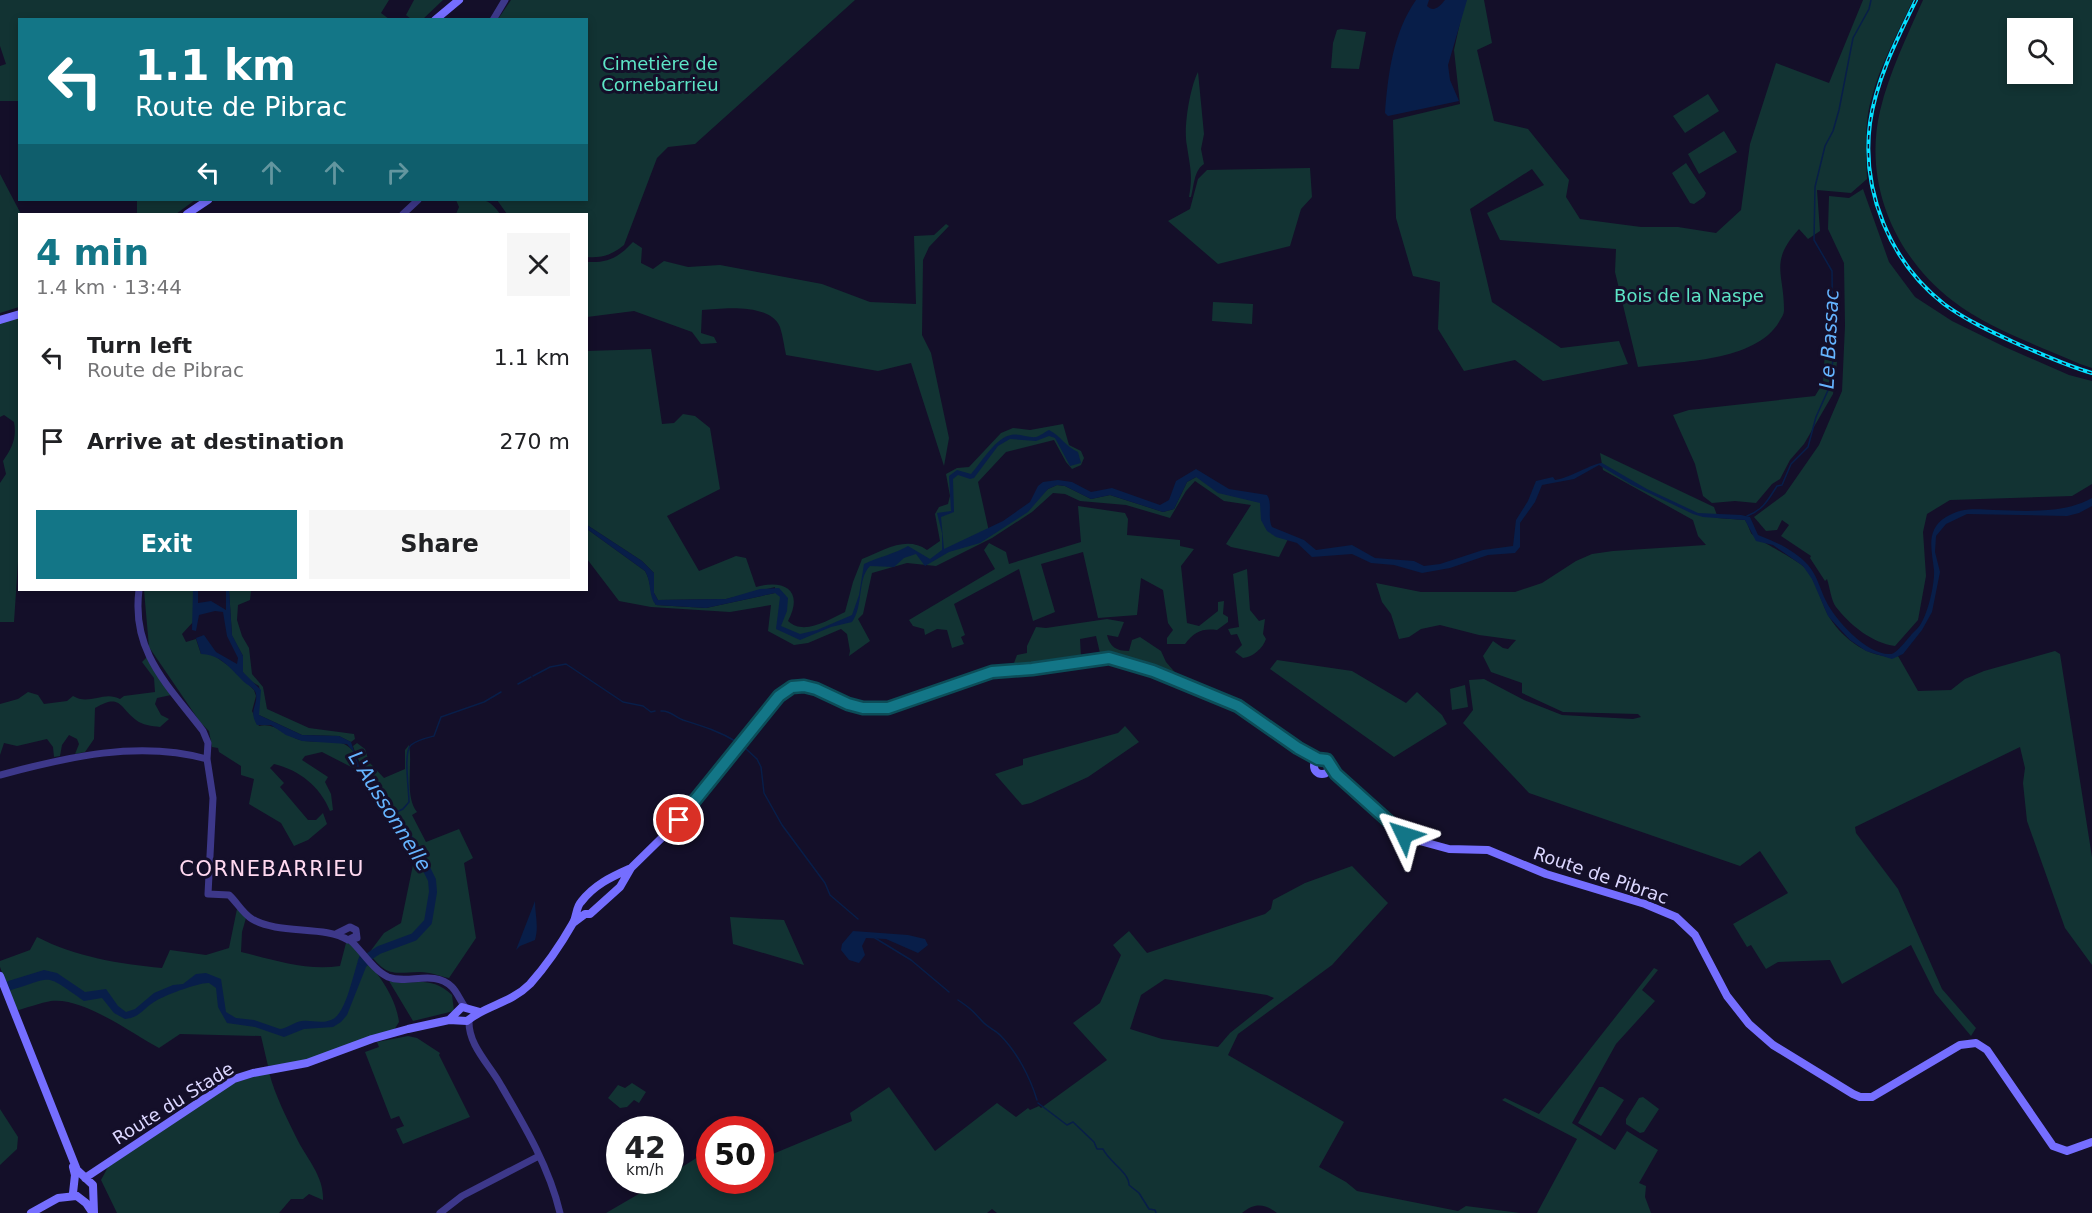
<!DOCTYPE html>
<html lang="en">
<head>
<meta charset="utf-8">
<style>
	body { margin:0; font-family:"DejaVu Sans",sans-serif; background:#f6f6f6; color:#202124; height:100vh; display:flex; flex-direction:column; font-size:22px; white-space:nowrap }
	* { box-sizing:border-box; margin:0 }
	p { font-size:20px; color:#757577 }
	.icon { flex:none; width:33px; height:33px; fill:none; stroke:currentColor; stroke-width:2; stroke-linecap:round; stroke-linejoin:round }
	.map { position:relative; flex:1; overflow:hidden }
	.side { position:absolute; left:18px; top:213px; width:570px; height:378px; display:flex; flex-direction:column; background:#fff; border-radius:0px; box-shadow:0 3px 9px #0003 }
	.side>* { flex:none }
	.hud { position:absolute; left:18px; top:18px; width:570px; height:183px; border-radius:0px; box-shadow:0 3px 9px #0003; background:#137687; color:#fff; overflow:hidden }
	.fabs { position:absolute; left:2007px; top:18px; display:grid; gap:12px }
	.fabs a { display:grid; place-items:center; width:66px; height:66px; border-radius:0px; background:#fff; box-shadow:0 3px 9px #0003; font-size:30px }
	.speed { position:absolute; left:606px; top:1116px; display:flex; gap:12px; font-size:30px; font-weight:700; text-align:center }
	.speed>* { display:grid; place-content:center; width:78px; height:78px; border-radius:50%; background:#fff; box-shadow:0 3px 9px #0003; line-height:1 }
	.speed small { font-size:15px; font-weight:400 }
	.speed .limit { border:9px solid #d22; background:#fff; color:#111 }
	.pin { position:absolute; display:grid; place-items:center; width:51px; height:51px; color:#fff; margin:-26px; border:3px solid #fff; border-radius:50%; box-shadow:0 2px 6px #0007 }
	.me { position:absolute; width:66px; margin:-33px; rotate:311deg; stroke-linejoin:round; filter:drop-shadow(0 0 4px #0008) }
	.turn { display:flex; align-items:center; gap:21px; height:126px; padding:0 18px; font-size:27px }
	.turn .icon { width:78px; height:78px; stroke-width:2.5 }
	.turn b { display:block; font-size:42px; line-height:51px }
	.lanes { display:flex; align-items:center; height:57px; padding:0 18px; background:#0003; justify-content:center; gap:30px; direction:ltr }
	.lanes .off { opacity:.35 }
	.round { display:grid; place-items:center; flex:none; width:63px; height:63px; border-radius:0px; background:#f6f6f6 }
	.head { display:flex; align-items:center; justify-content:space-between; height:102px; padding:0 18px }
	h1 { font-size:36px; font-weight:700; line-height:45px; color:#137687 }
	.primary-button { display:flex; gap:12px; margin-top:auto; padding:12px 18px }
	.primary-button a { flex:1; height:69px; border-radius:0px; background:#137687; color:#fff; font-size:24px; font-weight:700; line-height:69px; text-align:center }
	.primary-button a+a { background:#f6f6f6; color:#202124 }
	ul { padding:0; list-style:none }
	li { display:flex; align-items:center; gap:18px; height:84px; padding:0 18px }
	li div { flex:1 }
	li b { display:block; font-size:22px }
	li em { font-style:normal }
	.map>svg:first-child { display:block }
	.green { fill:#123333; fill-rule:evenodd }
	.water { fill:#081e49 }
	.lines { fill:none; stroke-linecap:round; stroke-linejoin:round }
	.stream { stroke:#081e49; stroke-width:1.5 }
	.river { stroke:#081e49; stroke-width:8 }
	.tertiary { stroke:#3d388a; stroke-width:7 }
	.secondary { stroke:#756eff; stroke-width:8 }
	.rail-casing { stroke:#03dfff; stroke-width:4 }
	.rail { stroke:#140f29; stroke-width:1.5; stroke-dasharray:4.5; stroke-linecap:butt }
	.route-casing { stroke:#0c4d58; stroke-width:15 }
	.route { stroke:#137687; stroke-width:10 }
	.labels { text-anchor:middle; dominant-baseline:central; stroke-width:6; stroke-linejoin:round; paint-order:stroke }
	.park-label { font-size:18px; fill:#5de5c6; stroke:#140f29 }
	.street-label { font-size:18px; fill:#dcd7ff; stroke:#140f29 }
	.water-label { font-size:20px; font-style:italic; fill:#65b4ff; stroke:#140f29 }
	.quarter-label { font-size:21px; letter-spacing:1.5px; fill:#ffd9f0; stroke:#140f29 }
</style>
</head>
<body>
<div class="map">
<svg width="2092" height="1213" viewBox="0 0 2092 1213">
	<rect width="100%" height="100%" fill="#140f29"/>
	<path class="green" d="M0,0H389L381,13L389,19L20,20L19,101H0V66L6,64L0,46Z
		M414,0H443L423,19H411L406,15Z
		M511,0H855L695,144L668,147L657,158L624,245C612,255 602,258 587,257L586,214H507L497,200H586V20L498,19Z
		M1465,0H1484L1492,43L1477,50L1494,121L1528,129L1569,180L1566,197L1580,219L1641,227H1678L1716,233L1741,210L1750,144L1776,63L1829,83L1863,0H1913C1898,32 1880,65 1871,100C1864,125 1866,153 1867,179L1851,193L1817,190L1820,231L1808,239L1799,229C1769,262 1784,272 1784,310C1784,315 1781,318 1779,322C1755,362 1680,361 1638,367L1615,272L1616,249L1500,240L1487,213L1544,185L1532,169L1470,209L1492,302L1561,348L1619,341L1628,364L1543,381L1515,360L1464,371L1438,329L1440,282L1413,276L1396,218L1393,120L1460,104L1454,50Z
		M1923,0H2092V368L2080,364C2039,346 1988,328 1953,301C1895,257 1863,183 1880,111C1889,73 1907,36 1923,0ZM2062,28V74H2018V28Z
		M1341,29L1366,32L1359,69L1331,68L1333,43L1337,30Z
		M1198,72L1204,134L1201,149L1204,164C1194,170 1194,186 1191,197H1189C1193,175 1190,167 1187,146C1183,129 1190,87 1198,72Z
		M1708,94L1719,111L1685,133L1673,116Z
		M1724,131L1737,152L1699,174L1688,154Z
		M1686,163L1706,193L1704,197L1694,204L1690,203L1672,173Z
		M1310,168L1312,197L1301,209L1290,246L1218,264L1168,221L1190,209L1198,179L1207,170Z
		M0,174L21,214H20L19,307L0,313Z
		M1863,189L1889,262L1915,297L1952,321L2005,347L2069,375L2092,381V484L2072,496L1950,500L1927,514L1923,532L1926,576L1918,620L1895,646C1872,643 1850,625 1836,607C1831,600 1830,588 1827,579L1825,581L1810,558L1811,556L1781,536L1789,525L1782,520L1777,530L1766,531L1754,517L1785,494L1819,445L1842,391L1845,326L1844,263L1828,229L1829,196L1849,198Z
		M137,200H195L176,214H137Z
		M456,200C478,199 487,195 500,214H456L459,207Z
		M946,224L949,226L929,247L923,260L922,335L931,353L949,438L944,466L911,363L878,371L786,355C784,346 783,336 780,327C770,303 724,308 702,310L701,333L714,337L717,343L701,344L692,332L634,311L587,317V262C608,263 618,258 633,242L642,248L641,263L653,269L664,261L688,267L720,265L822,284L870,302L916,304L914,236L934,235Z
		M1213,302L1253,304L1252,324L1212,321Z
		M19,316V547L14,622H0V483L6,474L3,461C12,448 17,438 14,422L4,415L0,417V323Z
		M651,349L662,424L674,423L683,414L695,416L710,428L720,489L667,516L699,571L736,556L746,558L756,587C785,579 804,591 788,621C804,636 828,620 845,612L853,582L862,559C883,551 906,535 927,550L940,541L935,514L939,507L948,504L950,496L946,474L957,468L969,467L1001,433L1013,428L1030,430L1063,424L1069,445L1081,451L1084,458L1081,465L1072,469L1066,462L1054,440L1006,452L978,482L990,536L1010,522L1048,489L1057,485L1065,486L1091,499L1110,495L1163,512L1174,509L1187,482L1198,476L1222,492L1259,500L1265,505L1267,525L1288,539L1279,557L1231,547L1226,544L1251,505L1224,501L1195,481L1186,491L1170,518L1126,505L1080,501L1065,494L1053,493L1032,512L992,538L936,566L907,563L872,573L863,614L858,619L870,641L849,656L850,651L847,634L841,629L808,643L794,645L768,631L771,605L730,612L651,607L619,601L587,559V529L645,571C652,582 649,594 656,605L706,608L775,593V587L726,599L658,600L654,593V573L642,561L587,525L586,351Z
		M1825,350L1838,354L1833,394L1804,444L1790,460L1780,479L1772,484L1756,503L1735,501L1712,503L1703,496L1695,464L1673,415L1689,410L1815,396L1823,383Z
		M1600,453L1714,507L1718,518L1745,520C1748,524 1749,529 1751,533C1755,539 1795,558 1805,568C1816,580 1820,599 1827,613C1840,638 1870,660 1898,656L1918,691L1951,690L1965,679L1984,671L2055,651L2060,654L2092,857V965L2065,928L2027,821L2023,783L2025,768L2020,747L1855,827L1856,833L1898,889L1942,989L1976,1028L1971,1036L1935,993L1911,945L1842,984L1830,960L1778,962L1766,969L1751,945L1747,947L1733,924L1788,893L1760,851L1740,866L1529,793L1463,723L1473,710L1469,680L1484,679L1524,700L1562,715L1633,719L1641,717L1638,714L1563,712L1522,693V683L1491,672L1483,656L1493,641L1503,648L1508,649L1516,640L1479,635L1440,625L1421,629L1409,637L1399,639L1391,614L1382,602L1376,583L1421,592H1515L1542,583L1576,561L1592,554L1613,551L1706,545L1698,536L1693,520L1603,470Z
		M1078,506L1125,513L1128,519L1127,535L1180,540V546L1194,549L1181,566L1187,623L1199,626L1218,611V602L1224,601L1223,614L1228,617V622L1217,630C1202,628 1194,632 1185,644H1167V638L1173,630L1168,623L1163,590L1141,578L1137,615L1098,618L1083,552L1041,564L1055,612L1033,621L1019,569L954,604L965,635L961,637L964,644L952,648L947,630L937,629L925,635L924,629L913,626L909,620L995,569L984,550L989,543L1006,552L1009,564L1081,542Z
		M1247,569L1250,610L1259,621L1265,619L1263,634L1266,639C1263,648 1253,657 1243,658L1235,652L1242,645L1237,634L1231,635L1228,629L1239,627L1233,574Z
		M144,590H193V622L182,634L186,642L196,639L201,654H212L233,669L254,690L256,696L252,711L259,726C276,722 287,738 304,741C322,743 340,736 353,751L354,763L359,771L322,752L305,756L302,760L328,777L325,782L331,794L333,810L330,811C320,786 299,770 274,764L270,768L284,783L280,787L308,820H316L323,813L327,824L308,840L294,846L281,823L249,804L254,779L241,775V766L219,752L218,748L212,747L209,731L200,722L149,647Z
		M229,590H251L250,600L238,605L237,620L242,636L249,648L252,674L263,687L267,709L309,728L354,734L355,739L351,742L339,736L302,735L259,715C257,703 262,700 259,686L246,678L243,672V656L232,636Z
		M1107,619L1124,622L1118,637L1107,635C1110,647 1116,651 1129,651L1132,640L1140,637L1161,651L1166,662L1179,677L1100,653L1096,636L1080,639L1081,657L1034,666L1014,663L1017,655L1027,653V646L1036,627L1046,628Z
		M147,657L171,695L157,698L155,704L161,715L169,719L160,727C152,726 142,725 136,720C119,707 121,693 95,708L94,739L85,752L75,754L79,744L77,739L69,735L62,745L60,756L54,757L53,747L47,739L17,746L4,743L0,755V704L18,699L28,692L38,695L44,704L67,701L73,696C89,706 104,690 120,699L124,696L155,692L154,678L142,662Z
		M1277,660L1352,671L1406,703L1417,692L1442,715L1447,724L1394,757L1270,669Z
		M1465,685L1468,707L1452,710L1450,689Z
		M1125,726L1139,742L1088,777L1031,803L1022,805L995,774L1023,765V759L1118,733Z
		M357,743L365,749L369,762L384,778L405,769V750L409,745C413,764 404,796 417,812L412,815L426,842L459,829L473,858L464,863L476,938L449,978C439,976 430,972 420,972C393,973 387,977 369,953L384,933L401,923L414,860L391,819L390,816L393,814C386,803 380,790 373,780C363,765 359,765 353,746Z
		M1352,866L1388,903L1332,965L1238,1034L1228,1055L1344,1122L1319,1167L1346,1182L1357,1191L1458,1211L1466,1206L1520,1213H1277C1265,1204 1255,1202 1242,1213H997L992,1209L987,1213H606L661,1181L670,1180L671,1174L709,1150L710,1180H760L761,1159L852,1121L850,1113L889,1087L935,1151L997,1103L1016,1117L1028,1108L1030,1110L1039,1106L1041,1108L1107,1060L1073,1023L1100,1003L1121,955L1113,945L1129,931L1147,953L1265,914L1271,909L1273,900L1305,883ZM1165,979L1267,995L1274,998L1230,1033L1218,1047L1162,1039L1130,1029L1141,995Z
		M237,909L246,918L242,932L241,952C274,960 306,971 340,966L346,943H351C371,965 395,991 399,1022L394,1030L305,1061L268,1066L261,1036L180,1034L159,1048C131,1033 83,997 51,1001C40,1003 29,1007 19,1010L15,1008L0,967V961L30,950L37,937C76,957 119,964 162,968L170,950L206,955L229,948Z
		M730,917L784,920L804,965L733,944Z
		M1654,968L1658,970L1642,990L1655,1001L1616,1044L1572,1123L1615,1150L1627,1131L1658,1150L1639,1183L1646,1186L1645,1197L1651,1213H1537L1577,1139L1502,1100L1505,1098L1539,1114Z
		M389,981C414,986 430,974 452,995L454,1011L413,1021Z
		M408,1036L417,1038L440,1053L439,1055L470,1117L403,1144L396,1129L404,1126L399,1116L391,1119L365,1052L379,1047L377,1042Z
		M269,1072C275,1096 287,1118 298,1141C308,1160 324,1177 323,1200L309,1194L303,1199H291L279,1213H117L101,1180L108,1167L231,1084Z
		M632,1083L646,1092L639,1103L634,1100L627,1107L620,1108L608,1098L618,1085L625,1088Z
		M1599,1087H1603L1624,1100L1601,1136L1578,1123Z
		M1643,1097L1659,1109L1644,1132L1640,1133L1626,1124V1119L1639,1098Z
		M0,1109L18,1137L17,1149L0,1165Z"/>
	<path class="water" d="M1416,0H1429L1427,6C1434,13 1440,6 1445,0H1467L1448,65L1450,80L1459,101L1388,116L1385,113C1388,74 1393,33 1416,0Z
		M1049,430C1061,436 1066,447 1078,452L1081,463L1070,466L1055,438L1049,436L1036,441L1010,439L998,446L974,478L970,479L958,475L953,479L954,512L941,517L944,549L1003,521L1030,502L1038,486L1043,482L1058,480L1072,482L1091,492L1112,488L1160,505L1169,500L1176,481L1196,469L1229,489L1267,495C1273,503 1267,517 1272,527L1304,540L1316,550L1352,545L1375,558L1414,561L1424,566L1440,564L1483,550L1513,546L1516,520L1528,501L1536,481L1553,477L1555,480C1570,478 1595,462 1602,463L1647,489L1698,513L1741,515L1750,517L1758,535C1776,542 1794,550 1808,565C1817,575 1820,589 1826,601C1835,620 1868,656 1891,654C1898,653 1909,636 1916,630C1927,621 1935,584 1934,570C1932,550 1925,530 1946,517C1962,507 1976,509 1994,510C2026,511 2064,514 2092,498V506L2079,513L2067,516L1967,514L1946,524L1936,536L1935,552L1940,572L1932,612L1922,630L1903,654L1892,659L1866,651L1850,640L1828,616L1812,579L1803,566L1773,545L1756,541L1745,520L1703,517L1693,514L1632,485L1599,465L1574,479L1542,485L1535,502L1520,523V547L1515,553L1488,555L1450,568L1422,573L1394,565L1371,563L1352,554L1312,557L1297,543L1276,537L1267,531L1261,520L1260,503L1218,493L1196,477L1187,482L1174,509L1163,512L1110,495L1091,499L1065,486L1057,485L1048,489L1028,512L980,543L949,552L925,566L916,554L904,558L894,567L870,566C857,579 864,605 852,622L831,627L800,640L776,629L780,597L775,593L706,608L656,605C648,596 652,582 645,571L587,529V525L642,561L654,573V593L658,600L726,599L760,589L779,588L788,598L787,611L781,626L800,634L817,630L852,615L859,595L864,564C879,557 894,554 908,546L930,559L942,550V533L937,513L951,511L949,476L957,470L971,474C981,463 996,437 1011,435C1019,433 1028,438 1036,437C1040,436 1045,432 1049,430Z
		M193,590H198V603L211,601L226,610V590H229L232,635L243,656V672L261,690L259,715L302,735L339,736L351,742L360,769L371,777L393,814L390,816C384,805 378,793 371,782C361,768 354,772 353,751L347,744L302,741L286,735L271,725H257C248,710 258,706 256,694C255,688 247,685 243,681C230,668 220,654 201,654L196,638L204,635L216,652L237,664L238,658L227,636L223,612L215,611L199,615L196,631L192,630Z
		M535,901C535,915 539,926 535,940L520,946L516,950Z
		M853,931L908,935L925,939L928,945L918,953L886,939L866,938L862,946L865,955L859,963L849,960L841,950L842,944Z
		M361,952L370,963L366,967L347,1015L341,1022L333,1027L304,1029L284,1037L255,1027L227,1023L218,1007L216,988L209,983C200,982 162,996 154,1002C143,1009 139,1018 125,1019L114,1013L102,998L84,1001C42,972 56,977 8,991L5,982L44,970L57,973L85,992L106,989L118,1006L126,1012L135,1009L154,993L173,985L183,984L196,974L206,973L221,979L226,1012L236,1018L254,1020L280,1029C288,1028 294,1022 302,1021C312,1020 321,1024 331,1020C347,1015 354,968 361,952Z"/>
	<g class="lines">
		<path class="stream" d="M1747,516C1763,510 1768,500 1777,486L1782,485L1791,464L1808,447L1816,417L1829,388L1833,360L1832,271L1814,240L1815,187L1825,146L1833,131L1839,110L1853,38L1869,9L1871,0
			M533,676L550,667L566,664L623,702L643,706L651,712L655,711
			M518,684L531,677
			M661,711C670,710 675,717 683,720C702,726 719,731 737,742
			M744,747L757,759L761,767L764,793L782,825L825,883L830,895L858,919
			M392,814L403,809L409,802C409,789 403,752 411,745C417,740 426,738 434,736L441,717L484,702L501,692
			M875,938L911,960L949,992
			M958,1000C970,1008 973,1011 982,1021C987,1027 995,1030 1000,1035C1017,1052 1030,1077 1037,1100
			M1038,1103L1067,1125L1073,1122L1094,1142L1097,1149H1103C1109,1162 1129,1172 1129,1185L1139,1193L1149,1209L1155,1210L1156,1213"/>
		<path class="river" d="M362,961L379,950L414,937L428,922L433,892L432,880L418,852L387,806"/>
		<path class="tertiary" d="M493,20L505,0
			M403,214L418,200
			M139,590C131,652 168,685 203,731L208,743L207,759L213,798L208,894L229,895C237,902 242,913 252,919C278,935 325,925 348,940L356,936
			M0,775C67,757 139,740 207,759
			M336,934L350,927L356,930L357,938
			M351,941C362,951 373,970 388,977C408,985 434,969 452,987C457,992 460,1000 465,1007
			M469,1020C468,1044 487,1062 499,1082C523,1123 549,1166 560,1213
			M440,1213L462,1196L539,1156"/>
		<path class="secondary" d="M435,20L459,0
			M187,214L208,200
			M0,320L20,314
			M1314 766a8 8 0 1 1 16 0a8 8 0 1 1-16 0Z
			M1330,768L1397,830L1416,840L1449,849L1488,850L1546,874L1645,904L1676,917L1695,935L1727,996L1749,1024L1773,1045L1853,1094L1860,1097H1872L1960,1045L1976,1043L1987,1050L2053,1146L2067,1151L2092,1142
			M573,923L585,914H590L620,887L631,868L679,821L779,696L786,689L804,686L816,689L847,704L863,708H888L991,672L1032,670L1109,658L1153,671L1238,706L1298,748L1319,759
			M0,976L77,1170L93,1185L94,1213
			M449,1020L462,1007L480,1012
			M73,1167L75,1175L73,1193L86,1203L92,1212
			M85,1178L234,1079L253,1073L307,1063L372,1039L408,1029L449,1020L467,1021C486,1005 510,1004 530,984C546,966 561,944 573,923C577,916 576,907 581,902C594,885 611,877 629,869
			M31,1213L58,1198L76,1196"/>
		<g class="rail-casing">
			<path id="rail" d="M1916,0C1897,39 1876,80 1870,123C1861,191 1890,262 1944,304C1967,321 1994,333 2020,345C2044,355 2067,366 2092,373"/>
		</g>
		<use href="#rail" class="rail"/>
	</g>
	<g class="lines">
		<g class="route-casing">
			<path id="route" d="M679,820L779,696L792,687L804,686L816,689L848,704L863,708H888L992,672L1032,669L1109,658L1153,671L1238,706L1298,748L1318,759L1327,760L1336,774L1404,835"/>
		</g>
		<use href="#route" class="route"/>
	</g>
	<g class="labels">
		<g class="park-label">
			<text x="660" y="63">Cimetière de<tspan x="660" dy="21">Cornebarrieu</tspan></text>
			<text x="1689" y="295">Bois de la Naspe</text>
		</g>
		<g class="street-label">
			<text transform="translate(1601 875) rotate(19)">Route de Pibrac</text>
			<text transform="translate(173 1103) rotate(-32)">Route du Stade</text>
		</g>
		<g class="water-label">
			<text transform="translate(1829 339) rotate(-87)">Le Bassac</text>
			<text transform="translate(390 811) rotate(58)">L'Aussonnelle</text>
		</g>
		<g class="quarter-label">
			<text x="272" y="869">CORNEBARRIEU</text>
		</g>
	</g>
</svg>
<div class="fabs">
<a><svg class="icon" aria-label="search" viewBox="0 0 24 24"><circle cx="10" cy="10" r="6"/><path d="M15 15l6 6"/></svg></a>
</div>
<div class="speed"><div>42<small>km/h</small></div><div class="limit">50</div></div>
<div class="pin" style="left:679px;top:820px;background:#d93025"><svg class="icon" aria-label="arrive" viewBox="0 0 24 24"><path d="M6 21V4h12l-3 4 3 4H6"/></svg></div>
<svg class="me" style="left:1404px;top:835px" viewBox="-20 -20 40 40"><path d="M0-17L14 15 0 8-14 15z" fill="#137687" stroke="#fff" stroke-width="4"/></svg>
<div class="hud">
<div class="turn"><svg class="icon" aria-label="left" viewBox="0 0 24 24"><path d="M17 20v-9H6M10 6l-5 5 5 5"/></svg><div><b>1.1 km</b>Route de Pibrac</div></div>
<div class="lanes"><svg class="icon" aria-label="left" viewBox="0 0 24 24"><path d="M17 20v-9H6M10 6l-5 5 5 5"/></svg><svg class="icon off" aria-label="ahead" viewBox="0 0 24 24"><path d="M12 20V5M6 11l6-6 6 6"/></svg><svg class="icon off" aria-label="ahead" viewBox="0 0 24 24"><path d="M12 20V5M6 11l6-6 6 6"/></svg><svg class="icon off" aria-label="right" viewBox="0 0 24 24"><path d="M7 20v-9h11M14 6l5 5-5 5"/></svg></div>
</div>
<section class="side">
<div class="head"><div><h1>4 min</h1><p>1.4 km · 13:44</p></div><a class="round"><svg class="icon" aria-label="close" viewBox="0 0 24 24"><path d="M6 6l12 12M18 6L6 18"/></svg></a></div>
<ul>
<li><svg class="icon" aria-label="left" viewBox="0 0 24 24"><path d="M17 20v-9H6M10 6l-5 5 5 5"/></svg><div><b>Turn left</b><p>Route de Pibrac</p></div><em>1.1 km</em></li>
<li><svg class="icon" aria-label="arrive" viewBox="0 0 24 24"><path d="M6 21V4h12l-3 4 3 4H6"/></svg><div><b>Arrive at destination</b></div><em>270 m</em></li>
</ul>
<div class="primary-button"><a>Exit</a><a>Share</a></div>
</section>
</div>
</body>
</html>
